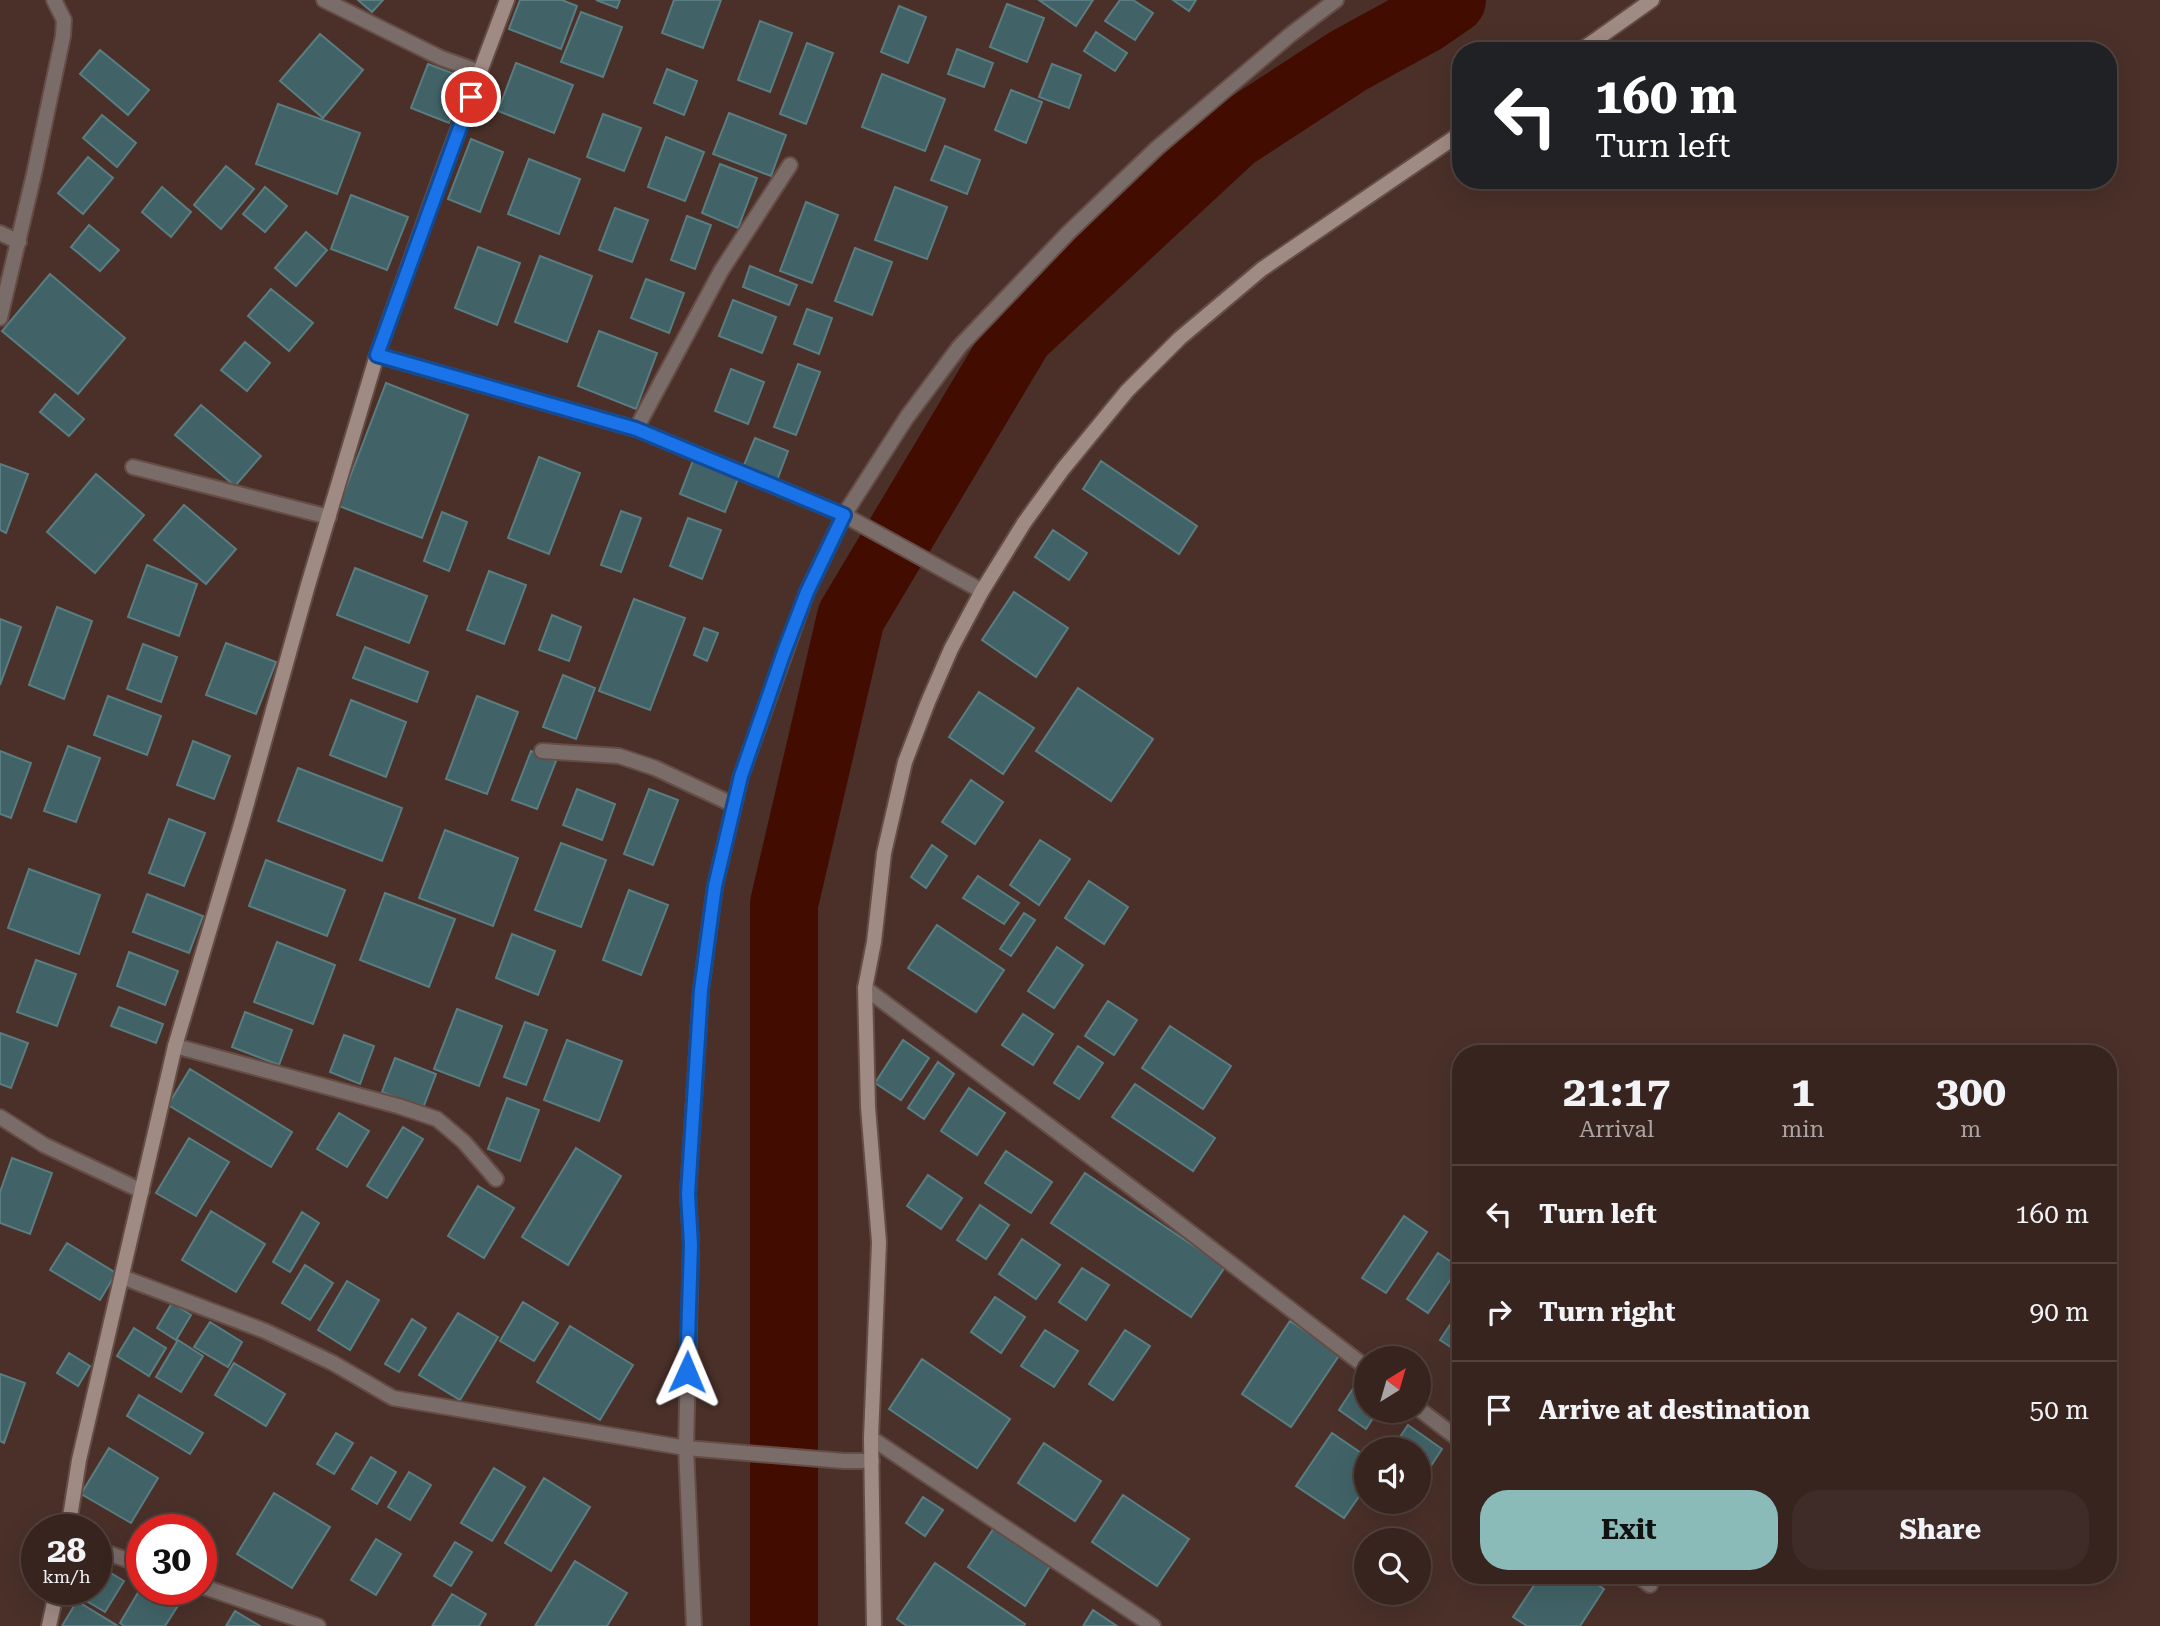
<!DOCTYPE html>
<html lang="en">
<head>
<meta charset="utf-8">
<style>
	body { margin:0; font-family:"Roboto Serif",serif; background:#3f2c28; color:#f1f3f6; height:100vh; display:flex; flex-direction:column; font-size:26px; white-space:nowrap }
	* { box-sizing:border-box; margin:0 }
	p { font-size:23px; color:#aba4a4 }
	.icon { flex:none; width:38px; height:38px; fill:none; stroke:currentColor; stroke-width:2; stroke-linecap:round; stroke-linejoin:round }
	.map { position:relative; flex:1; overflow:hidden }
	.side { position:absolute; left:1452px; top:1045px; width:665px; height:539px; display:flex; flex-direction:column; background:#38241f; border-radius:28px; box-shadow:0 7px 28px #0002,0 0 0 2px #52413d }
	.side>* { flex:none }
	.hud { position:absolute; left:1452px; top:42px; width:665px; height:147px; border-radius:28px; box-shadow:0 7px 28px #0002,0 0 0 2px #52413d; background:#202124; color:#fff; overflow:hidden }
	.needle { width:46px; rotate:37deg }
	.controls { position:absolute; left:1354px; top:1346px; display:grid; gap:14px }
	.controls a { display:grid; place-items:center; width:77px; height:77px; border-radius:50%; background:#38241f; box-shadow:0 7px 28px #0002,0 0 0 2px #52413d; font-size:35px }
	.speed { position:absolute; left:21px; top:1514px; display:flex; gap:14px; font-size:35px; font-weight:700; text-align:center }
	.speed>* { display:grid; place-content:center; width:91px; height:91px; border-radius:50%; background:#38241f; box-shadow:0 7px 28px #0002,0 0 0 2px #52413d; line-height:1 }
	.speed small { font-size:18px; font-weight:400 }
	.speed .limit { border:10px solid #d22; background:#fff; color:#111 }
	.pin { position:absolute; display:grid; place-items:center; width:60px; height:60px; color:#fff; margin:-30px; border:4px solid #fff; border-radius:50%; box-shadow:0 2px 7px #0007 }
	.me { position:absolute; width:77px; margin:-38px; rotate:1deg; stroke-linejoin:round; filter:drop-shadow(0 0 5px #0008) }
	.turn { display:flex; align-items:center; gap:24px; height:147px; padding:0 28px; font-size:32px }
	.turn .icon { width:91px; height:91px; stroke-width:2.5 }
	.turn b { display:block; font-size:49px; line-height:60px }
	.eta { display:flex; justify-content:space-evenly; align-items:center; height:119px; text-align:center }
	.eta b { font-size:42px; font-weight:700; line-height:49px }
	.button { display:flex; gap:14px; margin-top:auto; padding:14px 28px }
	.button a { flex:1; height:80px; border-radius:28px; background:#8bbbb9; color:#111; font-size:28px; font-weight:700; line-height:80px; text-align:center }
	.button a+a { background:#3f2c28; color:#f1f3f6 }
	ul { padding:0; list-style:none }
	li { display:flex; align-items:center; gap:21px; height:98px; padding:0 28px; border-top:2px solid #52413d }
	li div { flex:1 }
	li b { display:block; font-size:26px }
	li em { font-style:normal }
	.map>svg:first-child { display:block }
	.lines { fill:none; stroke-linecap:round; stroke-linejoin:round }
	.river { stroke:#430c01; stroke-width:68 }
	.building { fill:#416367; stroke:#5a7d81; stroke-width:2 }
	.street-casing { stroke:#654d46; stroke-width:18 }
	.secondary-casing { stroke:#654d46; stroke-width:18 }
	.street { stroke:#7a6c69; stroke-width:14 }
	.secondary { stroke:#9f8a84; stroke-width:14 }
	.route-casing { stroke:#114b97; stroke-width:18 }
	.route { stroke:#1a73e8; stroke-width:12 }
</style>
</head>
<body>
<div class="map">
<svg width="2160" height="1626" viewBox="0 0 2160 1626">
	<rect width="100%" height="100%" fill="#4a3029"/>
	<g class="lines">
		<path class="river" d="M784,1626V904L851,617L1020,334L1233,136L1348,61L1423,20L1452,0"/>
	</g>
	<path class="building" d="M358,0H383L372,12Z
		M520,0H562L577,6L561,49L509,29Z
		M596,0H620L617,8Z
		M674,0H721L703,48L662,33Z
		M1039,0H1093L1076,26Z
		M1120,0H1133L1153,13L1135,40L1105,21Z
		M1173,0H1196L1189,11Z
		M1007,4L1044,18L1027,62L990,47Z
		M899,6L926,17L908,63L881,52Z
		M581,12L622,27L603,77L561,62Z
		M760,21L792,33L770,92L738,80Z
		M1096,32L1127,53L1115,71L1084,51Z
		M320,34L363,70L323,118L280,81Z
		M807,43L833,53L806,124L780,114Z
		M957,49L993,63L984,87L948,74Z
		M100,50L149,90L128,115L80,74Z
		M516,63L573,85L554,133L498,111Z
		M428,64L465,78L449,123L411,108Z
		M1052,64L1081,75L1069,108L1039,97Z
		M667,69L697,81L684,115L654,103Z
		M882,74L945,99L925,151L862,127Z
		M1011,90L1042,102L1026,143L995,130Z
		M278,104L360,133L337,194L256,164Z
		M729,113L786,135L771,176L713,154Z
		M603,114L641,128L624,171L587,157Z
		M102,115L136,143L117,167L83,138Z
		M666,137L704,152L685,201L648,187Z
		M471,139L503,152L480,212L448,199Z
		M945,146L980,160L967,194L931,180Z
		M88,157L113,178L83,214L58,193Z
		M529,159L580,179L559,234L508,214Z
		M720,164L757,178L738,228L702,213Z
		M226,166L254,189L221,229L194,205Z
		M162,187L191,212L171,237L142,212Z
		M265,187L287,206L265,232L243,214Z
		M895,187L947,207L927,259L875,240Z
		M351,195L408,217L387,270L331,249Z
		M806,202L838,215L812,283L780,271Z
		M615,208L648,220L632,262L599,250Z
		M687,216L711,225L695,269L671,260Z
		M89,225L119,250L100,271L71,247Z
		M306,232L327,250L296,286L275,268Z
		M478,247L520,263L497,325L455,308Z
		M855,248L892,262L872,315L835,301Z
		M540,256L592,276L567,342L515,322Z
		M750,266L797,285L789,305L743,287Z
		M50,274L125,338L78,394L2,331Z
		M646,279L684,293L669,333L631,318Z
		M271,289L313,323L289,351L248,316Z
		M733,300L776,317L762,353L719,336Z
		M807,309L832,318L819,354L794,344Z
		M599,331L657,353L636,409L578,386Z
		M245,342L270,363L247,391L221,370Z
		M798,364L820,372L796,435L774,427Z
		M731,369L764,382L748,424L715,411Z
		M386,383L468,415L422,538L339,506Z
		M55,394L84,419L69,436L40,412Z
		M201,405L261,456L235,486L175,435Z
		M755,438L788,451L776,483L742,470Z
		M539,457L580,473L549,554L508,538Z
		M694,458L739,476L725,512L680,494Z
		M1101,461L1197,526L1179,554L1083,489Z
		M0,464L28,474L6,533L0,530Z
		M96,474L144,515L95,573L47,532Z
		M184,505L236,549L206,584L154,540Z
		M621,511L641,518L621,572L601,565Z
		M442,512L467,522L449,571L424,561Z
		M688,518L721,530L702,579L670,566Z
		M1053,530L1087,553L1069,580L1035,557Z
		M147,565L197,584L179,636L128,617Z
		M355,568L427,596L409,643L337,615Z
		M489,571L526,585L504,644L467,630Z
		M1014,592L1068,628L1036,677L982,640Z
		M634,599L685,618L650,710L599,691Z
		M57,607L92,621L64,699L29,685Z
		M552,615L581,627L569,661L539,650Z
		M0,619L21,627L0,685Z
		M704,628L718,633L707,661L694,655Z
		M226,643L276,662L256,714L206,695Z
		M143,644L177,657L161,702L127,689Z
		M365,647L428,672L417,702L353,678Z
		M563,675L595,688L576,739L543,727Z
		M1078,688L1153,739L1111,801L1036,751Z
		M979,692L1034,728L1003,774L949,737Z
		M108,696L161,716L147,755L94,735Z
		M477,696L518,712L487,794L446,779Z
		M351,700L406,722L386,777L330,755Z
		M193,741L230,756L214,799L177,785Z
		M68,746L100,758L76,822L44,811Z
		M0,751L31,763L11,818L0,814Z
		M531,751L556,761L537,809L512,800Z
		M298,768L402,808L382,861L278,821Z
		M971,780L1003,802L975,844L942,822Z
		M577,789L615,804L602,840L563,825Z
		M649,789L678,800L653,865L624,854Z
		M169,819L205,833L184,886L149,873Z
		M445,830L518,858L493,926L419,898Z
		M1040,840L1070,859L1039,905L1010,885Z
		M561,843L606,860L581,927L535,910Z
		M932,845L947,856L926,888L911,877Z
		M266,860L345,890L327,936L249,906Z
		M29,869L100,895L79,954L8,928Z
		M978,876L1019,903L1004,924L963,898Z
		M1089,881L1128,907L1104,944L1065,918Z
		M629,890L668,905L641,975L603,960Z
		M385,893L455,919L429,987L360,960Z
		M147,894L203,916L189,953L133,932Z
		M1024,913L1035,920L1011,956L1000,949Z
		M937,925L1004,970L976,1012L908,968Z
		M512,934L555,951L538,995L496,978Z
		M277,942L335,965L313,1024L254,1002Z
		M1057,947L1083,965L1054,1008L1028,991Z
		M129,952L178,971L165,1005L117,986Z
		M36,960L76,974L57,1026L17,1012Z
		M1108,1001L1137,1020L1114,1055L1085,1036Z
		M119,1007L163,1024L156,1043L111,1026Z
		M457,1009L502,1026L479,1086L434,1069Z
		M245,1012L292,1030L279,1065L232,1047Z
		M1023,1014L1053,1034L1033,1065L1002,1045Z
		M525,1022L547,1030L526,1085L504,1077Z
		M1170,1026L1231,1066L1203,1109L1142,1068Z
		M0,1033L28,1043L11,1088L0,1084Z
		M344,1035L374,1046L360,1084L330,1072Z
		M567,1040L622,1061L599,1121L544,1100Z
		M903,1040L929,1058L901,1100L875,1083Z
		M1078,1046L1103,1063L1079,1099L1054,1083Z
		M395,1058L436,1074L423,1108L382,1092Z
		M938,1062L954,1074L924,1119L908,1108Z
		M190,1069L292,1132L271,1167L168,1105Z
		M1135,1084L1215,1138L1193,1171L1112,1117Z
		M969,1088L1005,1113L977,1155L941,1131Z
		M507,1098L539,1110L520,1161L488,1149Z
		M339,1113L369,1131L347,1167L317,1149Z
		M403,1127L423,1139L387,1198L367,1186Z
		M189,1138L229,1162L196,1216L156,1193Z
		M576,1148L621,1176L568,1265L522,1237Z
		M1006,1151L1052,1182L1031,1213L985,1183Z
		M12,1158L52,1173L30,1234L0,1223V1192Z
		M1085,1173L1225,1267L1191,1317L1051,1223Z
		M928,1175L962,1198L941,1229L907,1206Z
		M478,1186L514,1208L484,1258L448,1236Z
		M980,1205L1009,1225L986,1259L957,1240Z
		M211,1211L265,1244L236,1292L182,1260Z
		M302,1212L319,1223L290,1272L273,1262Z
		M1404,1216L1427,1232L1386,1293L1362,1278Z
		M1022,1239L1060,1265L1036,1299L999,1274Z
		M67,1243L116,1273L100,1300L50,1270Z
		M1438,1253L1459,1267L1428,1313L1407,1299Z
		M305,1265L333,1283L310,1320L282,1303Z
		M1082,1268L1109,1285L1086,1320L1059,1302Z
		M347,1281L379,1300L350,1350L318,1330Z
		M995,1297L1025,1317L1001,1353L971,1332Z
		M523,1302L558,1323L534,1361L500,1341Z
		M172,1303L191,1315L176,1340L157,1328Z
		M1461,1308V1354L1440,1340Z
		M458,1313L498,1337L460,1400L419,1375Z
		M412,1319L426,1328L399,1372L385,1364Z
		M1290,1321L1340,1354L1291,1427L1242,1394Z
		M210,1322L242,1342L228,1367L194,1347Z
		M570,1326L633,1365L600,1420L537,1382Z
		M134,1328L166,1348L149,1376L117,1356Z
		M1045,1330L1078,1351L1054,1387L1021,1366Z
		M1125,1330L1150,1346L1113,1400L1089,1384Z
		M178,1340L203,1356L181,1392L156,1377Z
		M69,1353L90,1366L78,1386L57,1373Z
		M922,1359L1010,1419L977,1468L889,1409Z
		M234,1363L285,1394L266,1426L215,1395Z
		M0,1374L25,1383L4,1443L0,1441Z
		M1356,1384L1367,1391V1410H1378L1366,1429L1339,1410Z
		M139,1395L203,1433L190,1454L127,1416Z
		M1408,1425L1442,1449L1425,1475L1419,1470V1449H1392Z
		M336,1433L353,1443L334,1474L317,1464Z
		M1332,1433L1367,1457V1485L1344,1518L1296,1486Z
		M1044,1443L1101,1481L1075,1521L1018,1483Z
		M109,1448L158,1478L131,1523L81,1494Z
		M371,1457L396,1472L377,1504L352,1489Z
		M494,1468L525,1487L492,1541L461,1523Z
		M409,1472L431,1485L410,1520L388,1507Z
		M544,1478L590,1507L551,1571L505,1543Z
		M274,1493L330,1527L292,1588L237,1554Z
		M1123,1495L1189,1539L1157,1586L1092,1542Z
		M923,1497L943,1510L925,1536L906,1523Z
		M994,1528L1050,1566L1025,1606L968,1567Z
		M376,1539L401,1554L376,1595L351,1580Z
		M455,1542L472,1552L451,1586L434,1576Z
		M575,1561L627,1593L607,1626H535Z
		M935,1563L1025,1624L1024,1626H907L897,1619Z
		M96,1564L124,1581L105,1612L73,1593L76,1589H96Z
		M1541,1575H1583L1604,1589L1580,1626H1527L1513,1617Z
		M142,1586V1589H155L179,1604L165,1626H124L120,1623Z
		M452,1594L486,1614L479,1626H432Z
		M77,1601L118,1626H62Z
		M1093,1610L1117,1626H1083Z
		M235,1611L260,1626H226Z"/>
	<g class="lines">
		<g class="street-casing">
			<path id="street" d="M324,0L441,58L480,72
				M0,233L19,242
				M0,318L34,174L63,36L64,20L54,0
				M377,355L636,429L844,515L982,591
				M636,429L721,271L790,165
				M133,467L329,517
				M542,751L619,756L655,768L734,805
				M865,988L1156,1206L1367,1368
				M175,1046L398,1106L437,1119L464,1142L496,1179
				M0,1117L44,1145L142,1191
				M122,1277L265,1331L333,1363L393,1398L686,1448L844,1461H872
				M1419,1409L1461,1441
				M871,1438L1153,1626
				M96,1549L142,1565
				M1637,1575L1650,1585
				M201,1586L318,1626
				M694,1626L686,1448L691,1245L688,1194L701,990L715,886L741,776L807,592L844,515L907,417L960,346L1069,232L1157,148L1290,35L1336,0"/>
		</g>
		<g class="secondary-casing">
			<path id="secondary" d="M1580,51L1652,0
				M68,1530L79,1460L175,1046L242,821L308,585L377,355L443,170L507,0
				M49,1626L57,1589
				M874,1626L871,1438L879,1242L868,1107L865,988L874,942L884,853L905,762L928,702L951,649L982,591L1024,523L1063,469L1127,391L1180,338L1262,269L1461,133"/>
		</g>
		<use href="#street" class="street"/>
		<use href="#secondary" class="secondary"/>
	</g>
	<g class="lines">
		<g class="route-casing">
			<path id="route" d="M471,97L377,355L636,429L844,515L807,592L784,652L741,776L715,886L701,990L688,1194L691,1245L687,1372"/>
		</g>
		<use href="#route" class="route"/>
	</g>
</svg>
<div class="controls">
<a><svg class="needle" viewBox="-14 -14 28 28"><path d="M0-13l5 13h-10z" fill="#e53935"/><path d="M0 13l5-13h-10z" fill="#aba4a4"/></svg></a>
<a><svg class="icon" aria-label="sound" viewBox="0 0 24 24"><path d="M4 9h4l5-4v14l-5-4H4zM17 9q2 3 0 6"/></svg></a>
<a><svg class="icon" aria-label="search" viewBox="0 0 24 24"><circle cx="10" cy="10" r="6"/><path d="M15 15l6 6"/></svg></a>
</div>
<div class="speed"><div>28<small>km/h</small></div><div class="limit">30</div></div>
<div class="pin" style="left:471px;top:97px;background:#d93025"><svg class="icon" aria-label="arrive" viewBox="0 0 24 24"><path d="M6 21V4h12l-3 4 3 4H6"/></svg></div>
<svg class="me" style="left:687px;top:1372px" viewBox="-20 -20 40 40"><path d="M0-17L14 15 0 8-14 15z" fill="#1a73e8" stroke="#fff" stroke-width="4"/></svg>
<div class="hud">
<div class="turn"><svg class="icon" aria-label="left" viewBox="0 0 24 24"><path d="M17 20v-9H6M10 6l-5 5 5 5"/></svg><div><b>160 m</b>Turn left</div></div>
</div>
<section class="side">
<div class="eta">
<div><b>21:17</b><p>Arrival</p></div>
<div><b>1</b><p>min</p></div>
<div><b>300</b><p>m</p></div>
</div>
<ul>
<li><svg class="icon" aria-label="left" viewBox="0 0 24 24"><path d="M17 20v-9H6M10 6l-5 5 5 5"/></svg><div><b>Turn left</b></div><em>160 m</em></li>
<li><svg class="icon" aria-label="right" viewBox="0 0 24 24"><path d="M7 20v-9h11M14 6l5 5-5 5"/></svg><div><b>Turn right</b></div><em>90 m</em></li>
<li><svg class="icon" aria-label="arrive" viewBox="0 0 24 24"><path d="M6 21V4h12l-3 4 3 4H6"/></svg><div><b>Arrive at destination</b></div><em>50 m</em></li>
</ul>
<div class="button"><a>Exit</a><a>Share</a></div>
</section>
</div>
</body>
</html>
